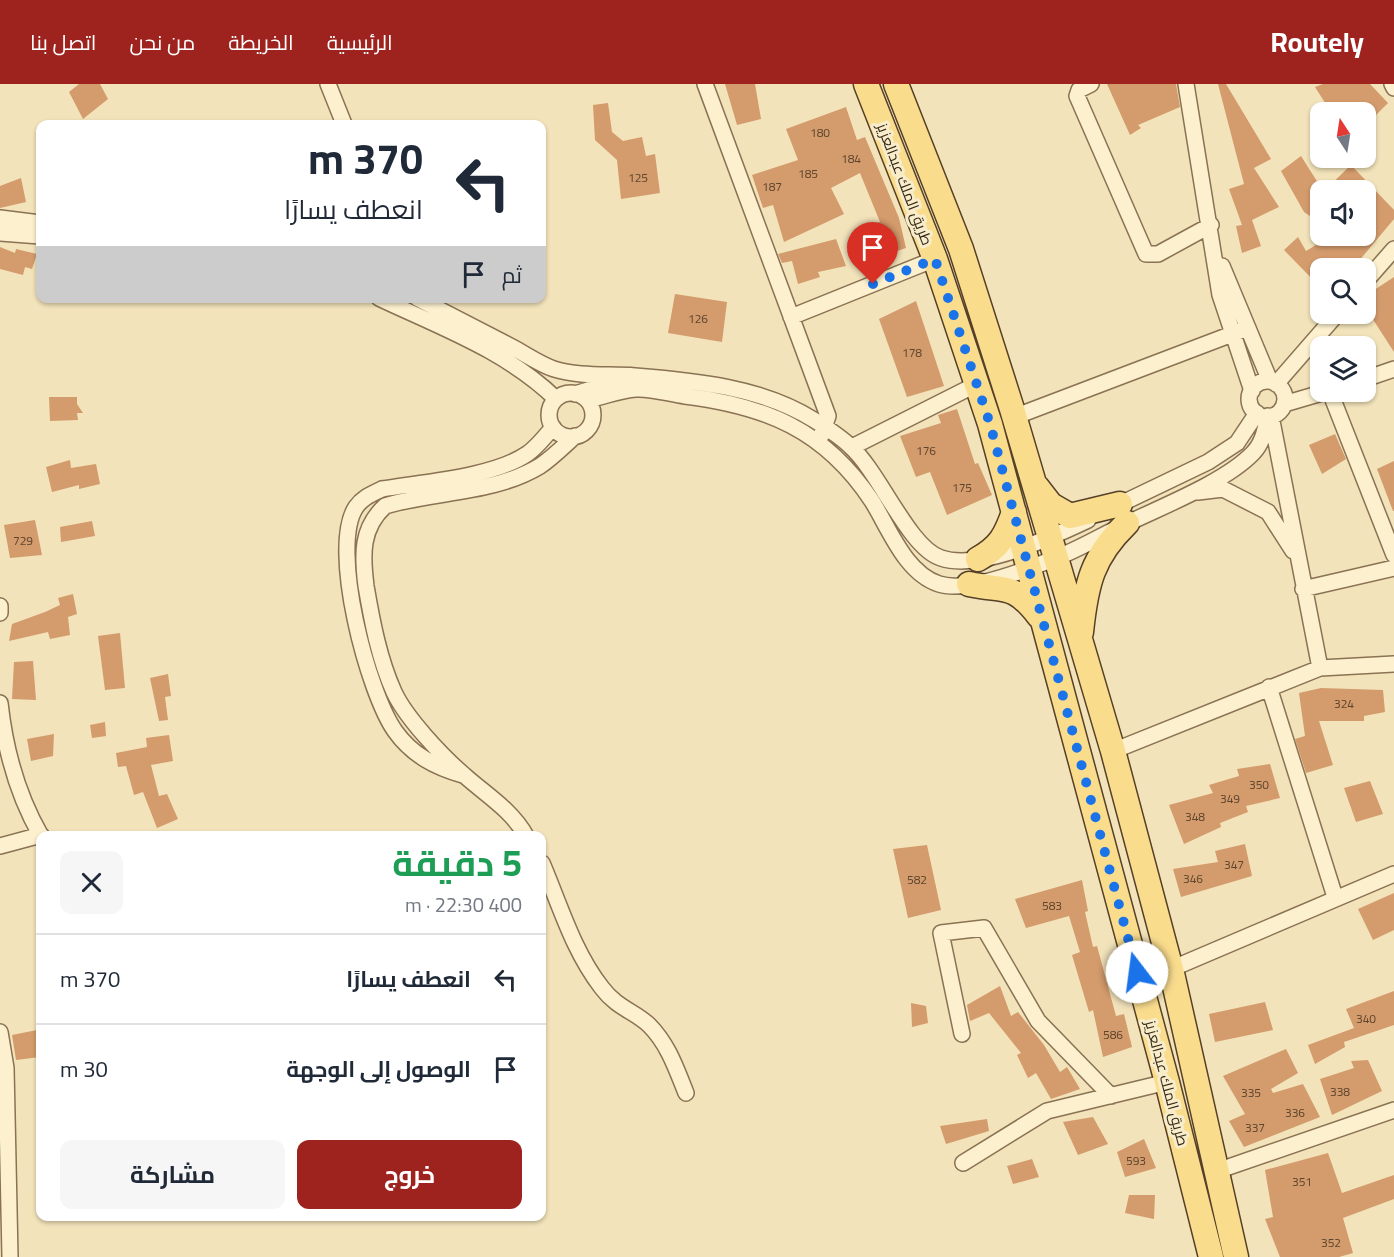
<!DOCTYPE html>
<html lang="ar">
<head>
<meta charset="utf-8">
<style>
	body { margin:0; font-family:Georgia,Cairo,serif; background:#f6f6f7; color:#1f2937; direction:rtl; height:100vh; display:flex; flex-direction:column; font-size:22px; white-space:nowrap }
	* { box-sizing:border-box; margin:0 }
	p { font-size:20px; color:#747a83 }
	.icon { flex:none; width:33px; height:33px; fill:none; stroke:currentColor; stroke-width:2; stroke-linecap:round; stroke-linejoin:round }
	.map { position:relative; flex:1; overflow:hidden; direction:ltr }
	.details { position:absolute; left:36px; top:747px; width:510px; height:390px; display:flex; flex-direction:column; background:#fff; border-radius:12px; box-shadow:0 2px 4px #0004; direction:rtl }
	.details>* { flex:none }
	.banner { position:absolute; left:36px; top:36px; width:510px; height:183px; border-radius:12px; box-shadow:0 2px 4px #0004; direction:rtl; background:#fff; color:#1f2937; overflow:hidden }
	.needle { width:39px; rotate:348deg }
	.buttons { position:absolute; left:1310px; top:18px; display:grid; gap:12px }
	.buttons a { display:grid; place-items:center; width:66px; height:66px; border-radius:12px; background:#fff; box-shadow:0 2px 4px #0004; font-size:30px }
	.pin { position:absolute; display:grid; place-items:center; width:51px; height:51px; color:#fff; margin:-62px -26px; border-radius:50% 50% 50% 0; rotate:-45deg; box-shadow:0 0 6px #0007 }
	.pin .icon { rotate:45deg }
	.me { position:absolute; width:66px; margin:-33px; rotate:345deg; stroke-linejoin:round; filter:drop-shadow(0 0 4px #0008) }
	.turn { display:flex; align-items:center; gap:21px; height:126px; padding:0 24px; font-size:27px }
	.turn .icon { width:78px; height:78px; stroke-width:2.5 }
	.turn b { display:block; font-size:42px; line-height:51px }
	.then { display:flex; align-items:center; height:57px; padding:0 24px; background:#0003; gap:12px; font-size:22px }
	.round { display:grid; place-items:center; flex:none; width:63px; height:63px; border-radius:12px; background:#f6f6f7 }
	.summary { display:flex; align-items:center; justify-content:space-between; height:102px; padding:0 24px }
	h1 { font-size:36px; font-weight:700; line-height:45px; color:#1e9e55 }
	.button { display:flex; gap:12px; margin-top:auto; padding:12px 24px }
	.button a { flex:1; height:69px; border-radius:12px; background:#9e221e; color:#fff; font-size:24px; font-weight:700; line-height:69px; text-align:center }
	.button a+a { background:#f6f6f7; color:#1f2937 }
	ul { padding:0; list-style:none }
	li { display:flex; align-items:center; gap:18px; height:90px; padding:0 24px; border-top:2px solid #e0e1e3 }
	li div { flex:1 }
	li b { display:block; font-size:22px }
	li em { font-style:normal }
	header { display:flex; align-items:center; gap:36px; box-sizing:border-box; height:84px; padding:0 30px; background:#9e221e; color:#fff }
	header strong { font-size:28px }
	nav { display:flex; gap:33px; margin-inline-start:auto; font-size:21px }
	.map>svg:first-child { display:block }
	.building { fill:#d49b6c }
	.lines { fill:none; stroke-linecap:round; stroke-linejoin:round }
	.minor-casing { stroke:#8a7253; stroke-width:18 }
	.primary-casing { stroke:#564028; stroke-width:27 }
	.minor { stroke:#fcf0ce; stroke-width:15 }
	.primary { stroke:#fadc8d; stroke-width:24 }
	.route { stroke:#1a73e8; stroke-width:10; stroke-dasharray:0 18 }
	.labels { text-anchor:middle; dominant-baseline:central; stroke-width:6; stroke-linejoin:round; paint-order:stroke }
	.number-label { font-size:12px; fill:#5e462e }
	.street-label { font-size:15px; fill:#37291a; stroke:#f8edca }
</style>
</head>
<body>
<header>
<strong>Routely</strong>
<nav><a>الرئيسية</a><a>الخريطة</a><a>من نحن</a><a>اتصل بنا</a></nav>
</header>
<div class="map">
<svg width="1394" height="1173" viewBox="0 0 1394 1173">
	<rect width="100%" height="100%" fill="#f2e3ba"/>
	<path class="building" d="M79,0H100L108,15L83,35L69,8Z
		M725,0H755L761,35L737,41Z
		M1107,0H1176L1180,23L1138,41L1141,44L1130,51Z
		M1218,0H1226L1271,75L1254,84L1279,123L1252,136L1261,162L1242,169L1236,142L1242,141L1229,105L1244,100Z
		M1323,0H1370L1388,19L1365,42V28H1343L1335,21L1329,25L1315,3Z
		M608,19L612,48L623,57L642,53L646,72L655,70L660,109L621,115L617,76L595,56L593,21Z
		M846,23L857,56L865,53L899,134L906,164L870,176L859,143L880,138L860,89L831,104L844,130L784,158L773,121L763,124L752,91L798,76L786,45Z
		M1301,72L1320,102V139L1304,128L1281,87Z
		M1351,81L1394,126V135L1353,184H1320V203L1284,166L1298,153L1306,167L1321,158L1317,152H1365V106H1325Z
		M21,94L26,118L0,124V102Z
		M836,155L846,182L818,188L820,193L798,200L792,177L782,179L778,170Z
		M0,163L15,169L16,165L37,170L32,185L25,183L23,191L0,185Z
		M1394,193V268L1365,223V212Z
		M675,210L727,218L722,258L668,249Z
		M916,217L944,302L907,313L879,235Z
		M49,313H77V320L83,329H77L78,336L50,337Z
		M957,325L975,380L978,379L992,411L947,431L930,388L916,393L900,352L941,339L938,331Z
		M1335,350L1346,375L1322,390L1309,361Z
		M70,376L71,384L96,380L100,400L79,405V401L52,408L46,383Z
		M1394,377V427H1393L1377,385Z
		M35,436L42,471L10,474L4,441Z
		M92,437L95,452L61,458L60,443Z
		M73,510L77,530L68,533L70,551L50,555L48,548L9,557L12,540L45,528L60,521L58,514Z
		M120,549L125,604L105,606L98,552Z
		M33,577L36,616L12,615L14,578Z
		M168,590L171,612L165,613L168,636L159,637L150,594Z
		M1321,604L1383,606L1385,628L1364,632V637H1319L1333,681L1306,689L1295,655L1305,652L1299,609Z
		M105,638L106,652L92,654L90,641Z
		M54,650L53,672L31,677L27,655Z
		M169,651L173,677L151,681L159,712L167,710L178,735L157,744L143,708L134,711L126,682L118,683L116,669L147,663L146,654Z
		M1270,680L1280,714L1246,722L1248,728L1220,739L1221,743L1184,760L1169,721L1213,709L1209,701L1239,692L1237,685Z
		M1370,697L1383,730L1356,738L1344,704Z
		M1245,760L1252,792L1181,813L1173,785L1218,778L1215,767Z
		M927,761L941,826L908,834L893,765Z
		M1082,796L1088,827L1085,828L1093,863L1097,862L1116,932L1124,930L1132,963L1103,973L1093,926L1089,928L1072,871L1080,868L1069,832L1026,844L1015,815Z
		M1394,809V846L1373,856L1358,825Z
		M1000,902L1011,932L1018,928L1044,961L1060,988L1067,983L1080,1005L1051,1015L1036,989L1028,994L1017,971L1021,969L989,929L970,937L967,921Z
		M1394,907V941L1344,958L1345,963L1315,980L1308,961L1354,944L1346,925Z
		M1265,918L1273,946L1215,958L1209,930Z
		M911,919L926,922L928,939L912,943Z
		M37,946L40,973L16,976L12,951Z
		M1286,965L1298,989L1271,1005L1273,1009L1303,1000L1320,1033L1244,1063L1229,1037L1245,1030L1223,992Z
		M1368,976L1382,1007L1332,1031L1320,995L1354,984L1351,977Z
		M1093,1033L1108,1060L1078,1071L1063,1038Z
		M987,1035L989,1047L946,1060L940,1042Z
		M1144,1055L1156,1084L1125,1093L1117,1068Z
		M1328,1069L1342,1109L1394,1091V1115L1343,1134L1353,1169L1339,1173H1280L1265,1135L1273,1133L1265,1086Z
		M1032,1075L1039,1093L1013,1100L1007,1082Z
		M1129,1111H1155L1154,1135L1125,1129Z"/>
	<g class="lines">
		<g class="minor-casing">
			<path id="minor" d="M328,0L344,40
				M705,0L828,332L821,352
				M1091,0L1079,6L1077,12L1146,170H1158L1211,141
				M1186,0L1220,211L1252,307
				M1392,0L1394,4
				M0,134L40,139
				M0,149L40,152
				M1222,182L1270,297
				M1365,198L1394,165
				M379,214C440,243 507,267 556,315
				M417,214C448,230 479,246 510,262C524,269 539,280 554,285C579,293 609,290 635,292C696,297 762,303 814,336C827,344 841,353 851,363C880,389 909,464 941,474C980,487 1052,453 1088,436
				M791,233L935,175
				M1365,295L1394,285
				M1249 315a18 18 0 1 1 36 0a18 18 0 1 1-36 0Z
				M1276,300L1337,230
				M1330,308L1394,471
				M549 331a22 22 0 1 1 44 0a22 22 0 1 1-44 0Z
				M575,310L624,295
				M587,316C603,313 620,306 636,305C651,304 670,310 685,312C766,322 825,346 872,417C889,444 905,489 939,500C966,509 1026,486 1053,475C1078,466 1102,451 1126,440C1163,422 1225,398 1253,369C1263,359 1265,345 1268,332
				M1284,320L1325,308
				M1271,332L1320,584
				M1014,333L1248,244
				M852,363L977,300
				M1198,408L1223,405L1268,428L1293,467
				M1112,424L1208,378L1237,359L1257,329
				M1303,505L1394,484
				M0,522V529
				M1269,603L1335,813
				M0,619C5,665 18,712 41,752
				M1113,667L1320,584L1394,580
				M463,691C435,683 412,671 395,647C368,609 329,463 356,423C363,413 372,410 382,405C424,398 493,393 527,370C537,363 545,353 553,343
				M526,752C512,726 485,710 464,691C442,672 406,634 394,608C379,575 372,537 366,502C362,471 361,444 385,422C435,407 494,410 540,382C552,374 564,362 575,352
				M0,762L41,751
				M542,779C560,821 573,867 602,904C617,924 634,927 649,941C668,960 676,984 686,1009
				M1171,885L1394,790
				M0,948L6,984L10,1173
				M962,950L941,849L984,844L1038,937L1111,1012
				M963,1079L1047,1027L1167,998
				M1217,1087L1394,1026"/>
		</g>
		<g class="primary-casing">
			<path id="primary" d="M866,0L935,175L990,340L1167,998L1211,1173
				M896,0L961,165L1012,325L1113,667L1171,885L1236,1173
				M1037,403L1051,421L1070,432L1120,420
				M978,475C1000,463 1006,451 1014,428
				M969,500C1005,508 1013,498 1039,532
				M1081,548C1086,500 1092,473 1127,439"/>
		</g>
		<use href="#minor" class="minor"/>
		<use href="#primary" class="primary"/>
	</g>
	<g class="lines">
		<path class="route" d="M873,200L935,175L990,340L1137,888"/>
	</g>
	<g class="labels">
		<g class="number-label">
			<text x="820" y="48">180</text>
			<text x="851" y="74">184</text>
			<text x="808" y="89">185</text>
			<text x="638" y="93">125</text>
			<text x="772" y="102">187</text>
			<text x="698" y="234">126</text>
			<text x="912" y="268">178</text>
			<text x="926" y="366">176</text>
			<text x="962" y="403">175</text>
			<text x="23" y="456">729</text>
			<text x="1344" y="619">324</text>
			<text x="1259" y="700">350</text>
			<text x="1230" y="714">349</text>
			<text x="1195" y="732">348</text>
			<text x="1234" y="780">347</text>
			<text x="1193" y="794">346</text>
			<text x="917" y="795">582</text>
			<text x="1052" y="821">583</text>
			<text x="1366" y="934">340</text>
			<text x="1113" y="950">586</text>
			<text x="1340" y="1007">338</text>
			<text x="1251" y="1008">335</text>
			<text x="1295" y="1028">336</text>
			<text x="1255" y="1043">337</text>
			<text x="1136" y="1076">593</text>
			<text x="1302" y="1097">351</text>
			<text x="1331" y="1158">352</text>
		</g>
		<g class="street-label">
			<text transform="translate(905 100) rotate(69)">طريق الملك عبدالعزيز</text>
			<text transform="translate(1167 999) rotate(75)">طريق الملك عبدالعزيز</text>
		</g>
	</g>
</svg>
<div class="buttons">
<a><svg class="needle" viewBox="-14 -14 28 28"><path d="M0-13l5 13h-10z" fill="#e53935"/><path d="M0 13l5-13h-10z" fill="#747a83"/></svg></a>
<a><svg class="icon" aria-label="sound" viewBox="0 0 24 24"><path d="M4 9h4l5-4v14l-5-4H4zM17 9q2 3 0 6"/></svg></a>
<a><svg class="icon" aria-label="search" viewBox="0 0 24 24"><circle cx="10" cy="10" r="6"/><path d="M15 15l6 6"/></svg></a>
<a><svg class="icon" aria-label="layers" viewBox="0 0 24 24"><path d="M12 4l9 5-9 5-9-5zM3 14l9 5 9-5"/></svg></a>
</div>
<div class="pin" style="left:873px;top:200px;background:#d93025"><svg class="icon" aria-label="arrive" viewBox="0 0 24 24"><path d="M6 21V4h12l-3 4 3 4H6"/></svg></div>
<svg class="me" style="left:1137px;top:888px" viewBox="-20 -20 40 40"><circle r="19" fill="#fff"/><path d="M0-13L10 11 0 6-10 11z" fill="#1a73e8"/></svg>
<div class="banner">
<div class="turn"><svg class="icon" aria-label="left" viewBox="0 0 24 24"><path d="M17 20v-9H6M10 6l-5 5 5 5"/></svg><div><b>370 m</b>انعطف يسارًا</div></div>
<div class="then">ثم<svg class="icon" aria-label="arrive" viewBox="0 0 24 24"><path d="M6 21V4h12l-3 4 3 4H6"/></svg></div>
</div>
<section class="details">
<div class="summary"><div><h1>5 دقيقة</h1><p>400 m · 22:30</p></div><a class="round"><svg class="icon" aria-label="close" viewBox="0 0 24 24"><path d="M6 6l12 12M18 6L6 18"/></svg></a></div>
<ul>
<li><svg class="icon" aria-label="left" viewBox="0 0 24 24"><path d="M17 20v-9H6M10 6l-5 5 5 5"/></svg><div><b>انعطف يسارًا</b></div><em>370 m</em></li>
<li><svg class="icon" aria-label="arrive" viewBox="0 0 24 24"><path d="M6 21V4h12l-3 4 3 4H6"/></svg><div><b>الوصول إلى الوجهة</b></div><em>30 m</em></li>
</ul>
<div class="button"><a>خروج</a><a>مشاركة</a></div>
</section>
</div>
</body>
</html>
